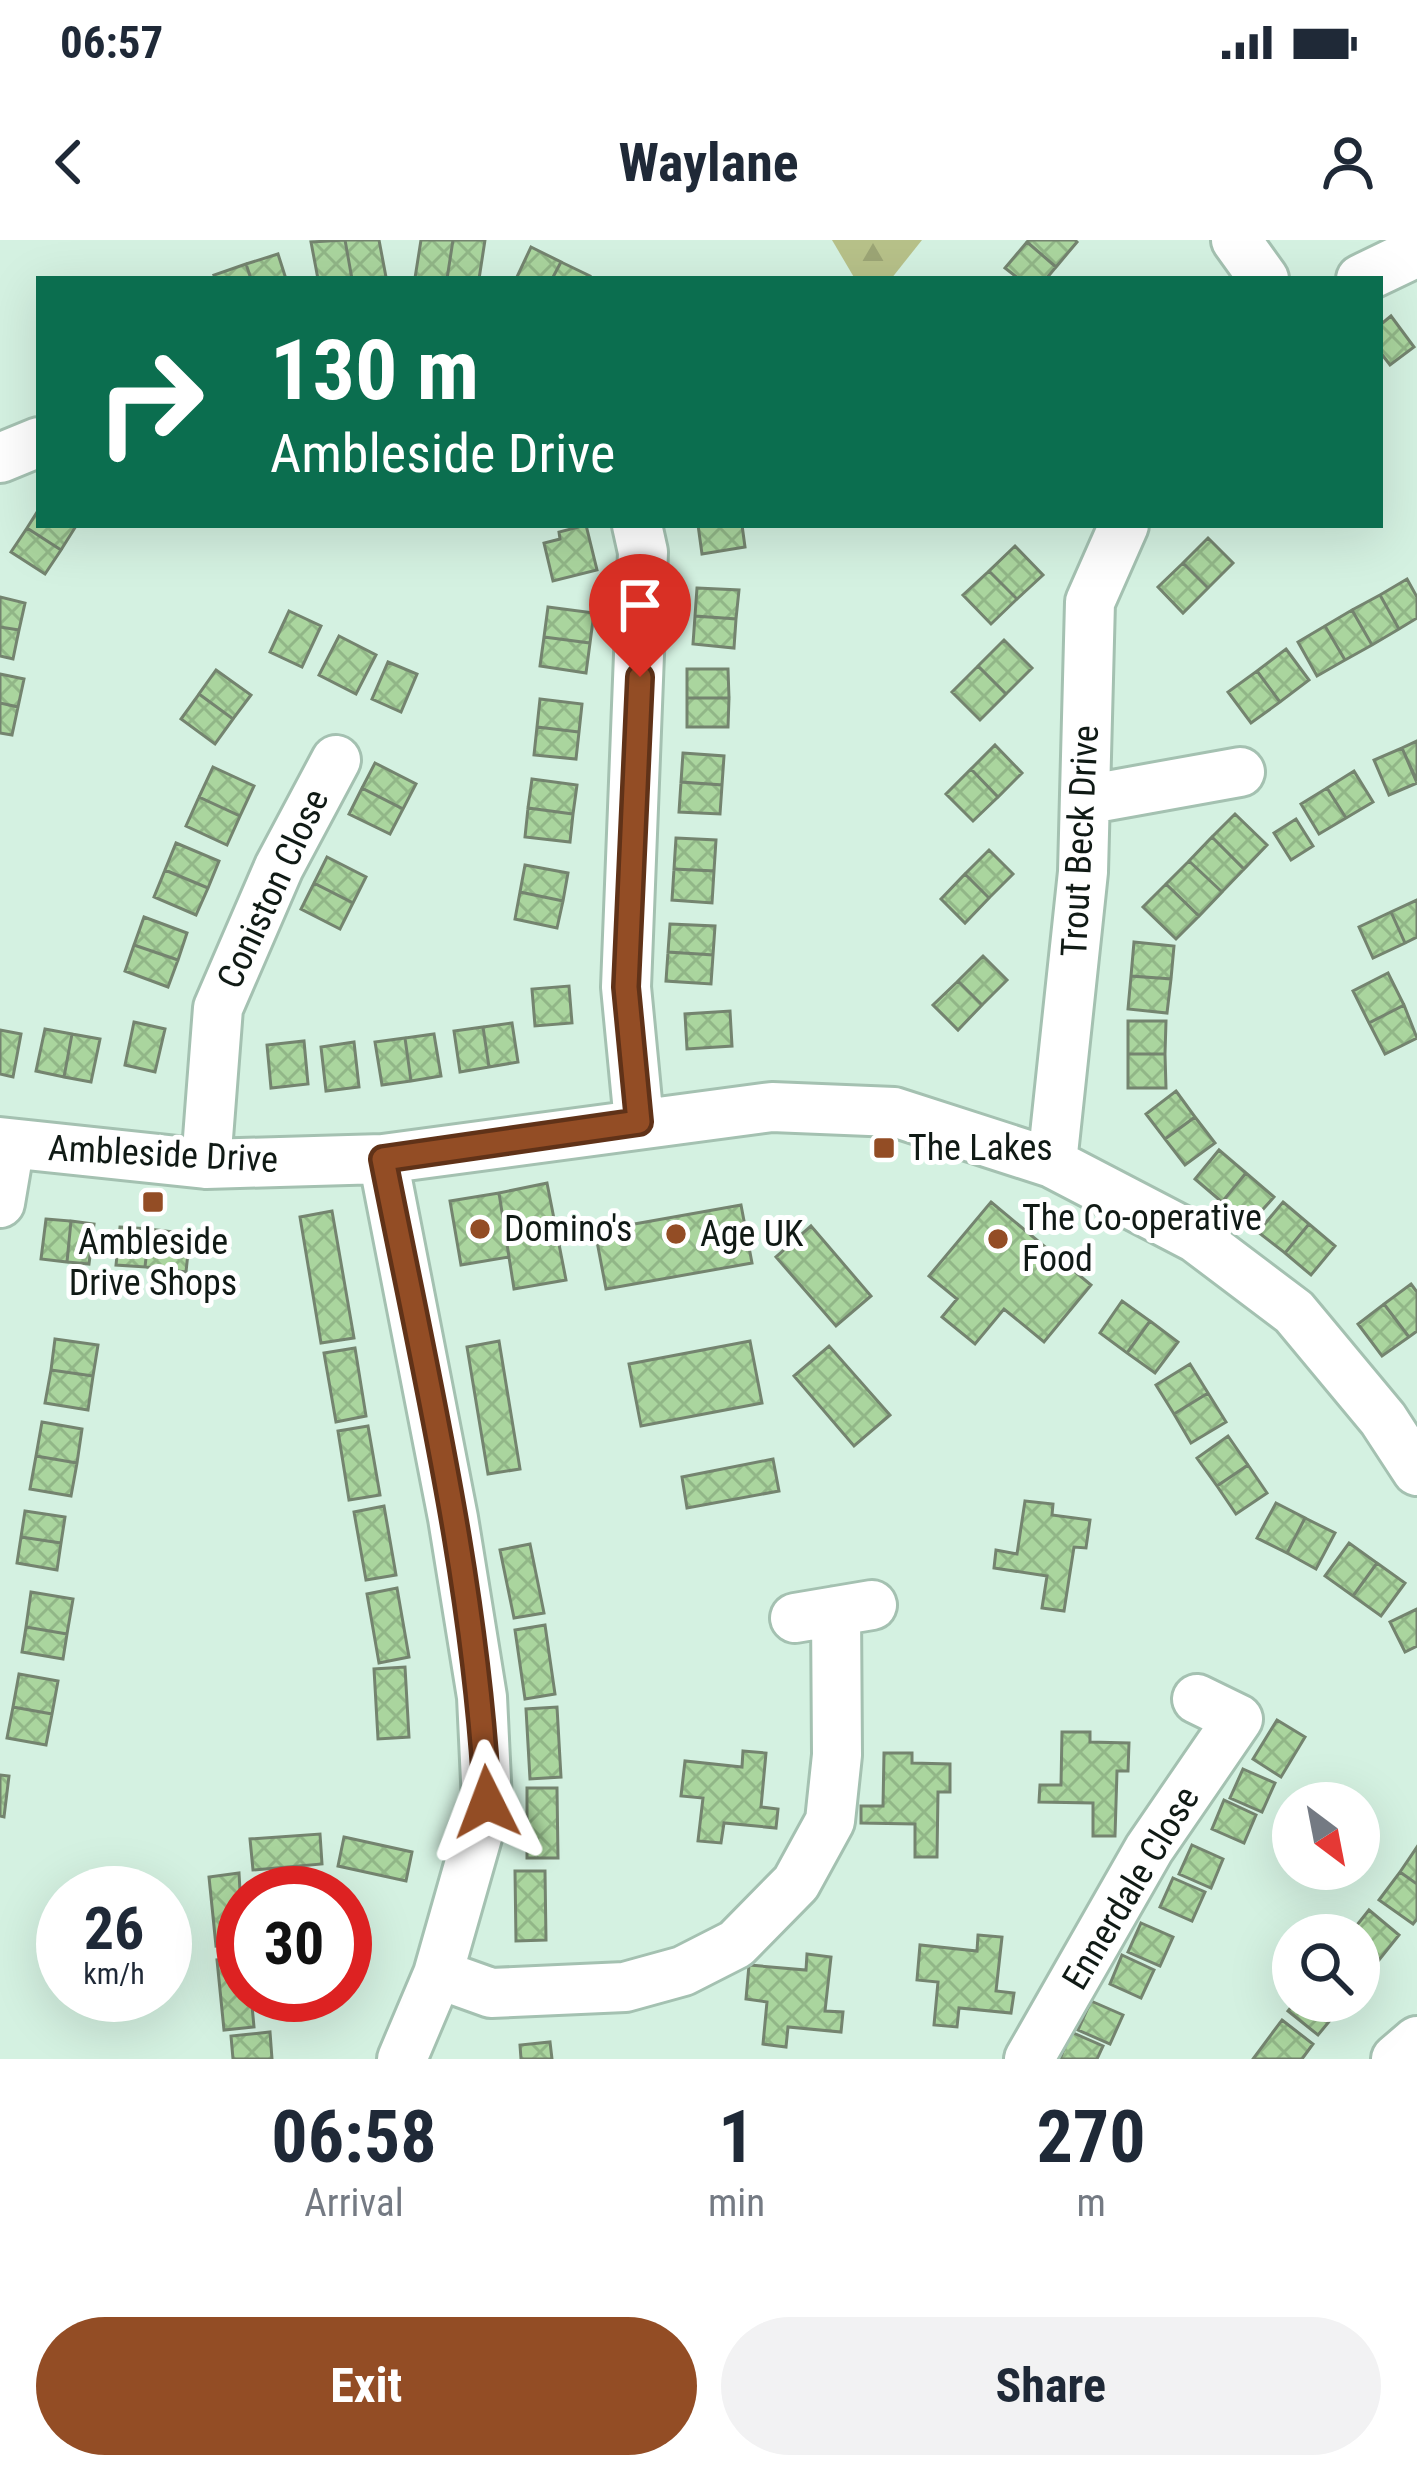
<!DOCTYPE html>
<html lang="en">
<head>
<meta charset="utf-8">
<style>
	body { margin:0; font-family:"Roboto Condensed",sans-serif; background:#f2f2f3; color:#1f2937; height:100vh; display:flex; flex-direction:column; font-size:45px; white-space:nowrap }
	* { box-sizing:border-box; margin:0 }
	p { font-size:39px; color:#747a83 }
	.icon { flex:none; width:66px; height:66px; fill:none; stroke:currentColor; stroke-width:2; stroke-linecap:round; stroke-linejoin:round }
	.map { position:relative; height:1819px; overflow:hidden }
	.drawer { display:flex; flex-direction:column; background:#fff; flex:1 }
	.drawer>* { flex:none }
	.top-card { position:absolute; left:36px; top:36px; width:1347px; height:252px; border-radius:0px; box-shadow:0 12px 48px #0002; background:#0b6e4f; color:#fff; overflow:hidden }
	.needle { width:78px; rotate:148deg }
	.buttons { position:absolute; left:1272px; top:1542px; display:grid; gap:24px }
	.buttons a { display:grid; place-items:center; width:108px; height:108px; border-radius:50%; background:#fff; box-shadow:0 12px 48px #0002; font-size:60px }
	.speed { position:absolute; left:36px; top:1626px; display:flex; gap:24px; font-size:60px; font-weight:700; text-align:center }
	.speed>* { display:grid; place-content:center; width:156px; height:156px; border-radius:50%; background:#fff; box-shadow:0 12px 48px #0002; line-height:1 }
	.speed small { font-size:30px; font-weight:400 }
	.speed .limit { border:18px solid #d22; background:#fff; color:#111 }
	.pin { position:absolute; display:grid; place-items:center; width:102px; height:102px; color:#fff; margin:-123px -51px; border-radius:50% 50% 50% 0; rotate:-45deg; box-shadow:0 0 12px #0007 }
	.pin .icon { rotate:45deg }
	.me { position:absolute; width:132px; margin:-66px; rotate:357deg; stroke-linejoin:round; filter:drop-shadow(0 0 9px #0008) }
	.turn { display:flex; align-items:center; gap:42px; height:252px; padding:0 36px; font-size:54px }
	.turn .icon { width:156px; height:156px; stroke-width:2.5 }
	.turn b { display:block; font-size:84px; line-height:102px }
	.eta { display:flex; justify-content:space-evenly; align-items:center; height:204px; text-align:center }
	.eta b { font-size:72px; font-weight:700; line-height:84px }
	.action { display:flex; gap:24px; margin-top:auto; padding:24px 36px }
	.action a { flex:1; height:138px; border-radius:72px; background:#934d25; color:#fff; font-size:48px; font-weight:700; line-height:138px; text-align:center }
	.action a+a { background:#f2f2f3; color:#1f2937 }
	.status { display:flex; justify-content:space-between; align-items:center; height:84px; padding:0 60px; background:#fff; direction:ltr }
	.status svg { height:33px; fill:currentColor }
	header { display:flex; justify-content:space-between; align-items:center; height:156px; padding:0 36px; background:#fff; font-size:54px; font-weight:700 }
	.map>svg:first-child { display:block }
	.forest { fill:url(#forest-firs) }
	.building { fill:url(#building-cross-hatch); stroke:#74846f; stroke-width:3 }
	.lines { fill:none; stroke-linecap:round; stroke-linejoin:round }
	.minor-casing { stroke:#a4c1b1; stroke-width:54 }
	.minor { stroke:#fff; stroke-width:48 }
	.route-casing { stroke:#603218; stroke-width:30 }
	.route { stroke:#934d25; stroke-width:21 }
	.poi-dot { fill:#934d25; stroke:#fff; stroke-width:4.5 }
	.labels { text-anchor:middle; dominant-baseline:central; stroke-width:10; stroke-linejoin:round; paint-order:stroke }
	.street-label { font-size:36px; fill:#101a15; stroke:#fff }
	.poi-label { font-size:36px; fill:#101a15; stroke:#fff; text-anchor:start }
</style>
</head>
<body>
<div class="status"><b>06:57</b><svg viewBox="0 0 49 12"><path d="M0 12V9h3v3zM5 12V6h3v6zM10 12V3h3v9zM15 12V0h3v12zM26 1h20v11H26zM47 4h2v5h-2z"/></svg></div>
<header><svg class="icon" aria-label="back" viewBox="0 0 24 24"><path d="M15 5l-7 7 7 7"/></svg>Waylane<svg class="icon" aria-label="person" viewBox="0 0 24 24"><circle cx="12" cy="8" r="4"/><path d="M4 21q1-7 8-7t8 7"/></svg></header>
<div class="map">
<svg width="1417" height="1819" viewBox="0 0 1417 1819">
	<defs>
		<pattern id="forest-firs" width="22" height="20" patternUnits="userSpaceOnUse" patternTransform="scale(3)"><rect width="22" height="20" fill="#b7c189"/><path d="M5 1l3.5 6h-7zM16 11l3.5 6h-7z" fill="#9ca575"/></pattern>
		<pattern id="building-cross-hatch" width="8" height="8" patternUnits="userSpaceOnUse" patternTransform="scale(3)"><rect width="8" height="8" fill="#aad59e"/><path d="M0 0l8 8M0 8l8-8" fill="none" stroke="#91b687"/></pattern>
	</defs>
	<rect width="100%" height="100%" fill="#d4f1e1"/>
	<path class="forest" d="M832,0H922L891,39H855Z"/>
	<path class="building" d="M345,0H379L386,37L352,39Z
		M345,0L352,39H318L311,2Z
		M421,0H453L447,39L415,38Z
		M453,0H485L479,39H447Z
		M1029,0H1075L1077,2L1056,27L1027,2Z
		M1027,2L1056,27L1046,39H1019L1005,28Z
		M531,7L561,22L552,39H516Z
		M278,14L286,39H251L246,24Z
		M561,22L590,36L589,39H552Z
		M246,24L251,39H216L214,35Z
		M1391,76L1414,107L1390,125L1380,112V85Z
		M39,269V285L76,286L61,310L27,288Z
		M586,285L597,330L553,341L544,303L560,299L559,292Z
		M698,285H742L745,307L702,314Z
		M27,288L61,310L45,334L11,312Z
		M1208,298L1233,323L1208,348L1183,323Z
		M1015,306L1043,335L1017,359L989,331Z
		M1183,323L1208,348L1183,373L1158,347Z
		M989,331L1017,359L991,384L963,355Z
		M1407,339L1417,357V378L1399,389L1380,355Z
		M697,348L739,350L736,379L695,376Z
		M1380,355L1399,389L1372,405L1352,370Z
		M0,357L25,363L19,390L0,387Z
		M548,367L594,373L590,403L544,397Z
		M1352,370L1372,405L1345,420L1325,386Z
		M289,371L321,386L302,427L270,412Z
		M695,376L736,379L734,408L693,404Z
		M1325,386L1345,420L1317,436L1298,402Z
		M0,387L19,390L13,419L0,416Z
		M339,396L376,415L356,454L319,435Z
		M544,397L590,403L586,433L540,426Z
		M1004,400L1032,428L1006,454L978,426Z
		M1286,409L1309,440L1280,462L1257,431Z
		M388,422L417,434L401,472L372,459Z
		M978,426L1006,454L980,480L952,452Z
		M687,429H728L729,458H687Z
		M216,430L251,455L233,479L199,454Z
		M1257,431L1280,462L1251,483L1228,452Z
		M0,434L24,439L18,467L0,463Z
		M199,454L233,479L215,504L181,479Z
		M687,458H729L728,487H687Z
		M540,459L582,464L579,492L537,487Z
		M0,463L18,467L12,495L0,493Z
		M537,487L579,492L576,519L534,515Z
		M1417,501V541L1402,508Z
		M995,505L1022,533L998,557L971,529Z
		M1402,508L1417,543L1389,555L1374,520Z
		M683,513L724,516L722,545L681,542Z
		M375,523L416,544L403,569L362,548Z
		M213,527L254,546L240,576L199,557Z
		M971,529L998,557L973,581L946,554Z
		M1354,531L1373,562L1346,578L1327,548Z
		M532,539L577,545L573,574L528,568Z
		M681,542L722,545L720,574L679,572Z
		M362,548L403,569L390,594L349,574Z
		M1327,548L1346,578L1319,594L1301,564Z
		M199,557L240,576L227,605L186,586Z
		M528,568L573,574L570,602L525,597Z
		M1235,574L1267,605L1244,629L1212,597Z
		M1296,579L1313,606L1291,620L1274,593Z
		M1212,597L1244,629L1222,652L1189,621Z
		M676,598L716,600L714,631L674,629Z
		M176,603L219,621L208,648L165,630Z
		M989,610L1013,634L989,658L965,634Z
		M327,617L366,637L353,663L314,643Z
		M1189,621L1222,652L1199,676L1166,644Z
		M525,625L568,633L563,661L520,652Z
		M674,629L714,631L712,663L672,660Z
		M165,630L208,648L196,675L154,657Z
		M965,634L989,658L965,683L941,659Z
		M314,643L353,663L340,689L301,669Z
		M1166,644L1199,676L1176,699L1143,667Z
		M520,652L563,661L557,688L515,679Z
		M1417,660V697L1405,703L1391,672Z
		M1391,672L1405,703L1373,718L1359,687Z
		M144,677L187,693L178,720L134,705Z
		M670,684L715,686L713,715L668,712Z
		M1134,702L1174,706L1171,739L1131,736Z
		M134,705L178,720L168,747L125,731Z
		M668,712L713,715L711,744L666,741Z
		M983,716L1007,740L982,765L958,741Z
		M1388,733L1404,765L1369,783L1353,751Z
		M1131,736L1171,739L1167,773L1128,769Z
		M958,741L982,765L958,790L933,765Z
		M569,746L572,783L535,786L532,749Z
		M1404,765L1417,798L1385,814L1369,783Z
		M730,771L732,806L687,809L685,774Z
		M1128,781H1166L1165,814H1128Z
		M134,782L165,789L155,832L125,825Z
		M512,783L518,822L489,827L483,787Z
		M483,787L489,827L460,832L454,791Z
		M45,789L72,794L64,837L36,831Z
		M0,790L21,794L13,837L0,834Z
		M72,794L100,799L91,842L64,837Z
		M434,794L441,836L411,841L405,798Z
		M405,798L411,841L382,845L375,802Z
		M304,801L308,844L271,848L267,805Z
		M354,802L359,847L326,851L321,807Z
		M1128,814H1165L1166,848H1128Z
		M1176,851L1195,877L1165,899L1146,874Z
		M1195,877L1215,903L1185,925L1165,899Z
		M1219,910L1246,933L1222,962L1195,939Z
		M1246,933L1274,957L1249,985L1222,962Z
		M547,943L566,1040L514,1049L499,953Z
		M499,953L509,1017L461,1025L450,961Z
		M991,962L1091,1045L1044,1102L1004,1069L975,1104L942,1077L957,1059L929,1036Z
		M1283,962L1309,984L1285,1013L1258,992Z
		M741,965L752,1023L606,1049L595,991Z
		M332,971L354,1098L321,1103L300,977Z
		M46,979L71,981L67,1022L41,1019Z
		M71,981L94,984L89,1024L67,1022Z
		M1309,984L1335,1006L1311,1035L1285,1013Z
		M811,986L871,1056L836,1086L776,1017Z
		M120,987L149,989L145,1027L116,1025Z
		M149,989L190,994L186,1032L145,1027Z
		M1411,1044L1417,1052V1091L1409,1097L1384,1064Z
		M1122,1061L1150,1081L1127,1113L1100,1093Z
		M1384,1064L1409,1097L1382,1116L1358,1084Z
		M1150,1081L1178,1102L1155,1133L1127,1113Z
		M55,1099L98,1105L93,1136L51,1130Z
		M499,1101L520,1229L488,1234L467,1107Z
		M750,1101L762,1163L641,1186L629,1124Z
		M829,1106L890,1175L854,1206L794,1136Z
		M355,1108L366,1176L336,1182L324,1113Z
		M1190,1124L1208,1153L1174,1174L1156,1145Z
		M51,1130L93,1136L88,1170L45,1163Z
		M1208,1153L1226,1182L1191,1203L1174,1174Z
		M42,1182L82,1189L77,1223L36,1216Z
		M368,1186L380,1255L349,1260L338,1191Z
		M1228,1196L1248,1225L1217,1246L1197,1218Z
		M36,1216L77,1223L71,1256L30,1249Z
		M773,1219L779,1251L687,1268L682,1237Z
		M1248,1225L1267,1253L1236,1274L1217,1246Z
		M1025,1261L1053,1264L1052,1275L1090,1280L1086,1308L1074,1307L1064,1371L1042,1368L1047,1336L994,1328L996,1310L1017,1314Z
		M1276,1263L1305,1278L1287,1313L1257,1298Z
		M384,1266L396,1335L366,1340L354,1272Z
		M25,1271L65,1277L61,1303L21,1297Z
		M1305,1278L1335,1293L1316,1329L1287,1313Z
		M21,1297L61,1303L57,1330L17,1323Z
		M1349,1303L1377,1323L1353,1356L1325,1336Z
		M530,1304L544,1373L514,1378L500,1310Z
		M1377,1323L1405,1343L1381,1376L1353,1356Z
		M397,1348L409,1417L379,1423L367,1354Z
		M31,1352L73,1359L67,1394L26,1387Z
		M1417,1369V1406L1405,1412L1390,1382Z
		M545,1385L555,1454L525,1459L515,1390Z
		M26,1387L67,1394L63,1419L22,1412Z
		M405,1427L409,1497L378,1499L374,1429Z
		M19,1434L58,1441L52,1474L13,1467Z
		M13,1467L52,1474L46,1505L7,1498Z
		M557,1467L561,1537L530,1539L526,1469Z
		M1277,1480L1305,1497L1281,1537L1253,1519Z
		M1062,1492H1090V1502L1129,1503L1128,1531H1117L1115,1596H1093V1563L1039,1562L1040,1545H1061Z
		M743,1511L766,1513L761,1567L778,1569L776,1588L724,1583L721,1603L698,1601L703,1558L681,1556L685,1521L742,1527Z
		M884,1513H912V1523L950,1524V1552H938L937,1617H915V1584L861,1583V1566H883Z
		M1243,1529L1275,1543L1262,1572L1230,1558Z
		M0,1535L9,1536L4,1577L0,1576Z
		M527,1548H557L558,1618H527Z
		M1224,1560L1256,1575L1244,1603L1212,1589Z
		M320,1594L322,1624L253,1630L250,1599Z
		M344,1597L412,1612L406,1641L338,1626Z
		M1192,1605L1223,1619L1211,1648L1179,1634Z
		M1417,1607V1644L1400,1632Z
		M515,1631H545L546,1700L516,1701Z
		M1400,1632L1417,1644V1679L1413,1684L1379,1660Z
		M239,1633L243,1703L216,1706L209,1637Z
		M1173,1638L1205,1652L1192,1681L1160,1667Z
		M1369,1670L1399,1695L1359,1745V1695H1349Z
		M1141,1683L1173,1697L1160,1726L1128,1712Z
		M978,1695L1002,1697L996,1751L1014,1753L1011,1773L959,1768L957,1787L934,1785L938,1742L917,1740L920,1705L977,1711Z
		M807,1714L831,1717L825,1771L843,1772L841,1792L788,1787L786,1807L763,1804L767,1762L746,1759L749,1725L806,1730Z
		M1122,1715L1154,1730L1141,1758L1110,1744Z
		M243,1718V1755H251L254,1787L224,1790L217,1720Z
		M1091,1761L1123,1775L1110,1804L1078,1790Z
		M1296,1761H1346L1318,1795L1288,1771Z
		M1282,1780L1313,1804L1302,1819H1253Z
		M270,1792L272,1819H233L231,1796Z
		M1071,1792L1103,1806L1097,1819H1060Z
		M550,1802L552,1819H521L520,1805Z"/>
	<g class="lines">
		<g class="minor-casing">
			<path id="minor" d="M1236,0L1264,39
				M1361,39L1417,12
				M0,218L39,202
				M637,285L643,312L626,747L639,882
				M1085,560L1240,532
				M0,902L206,924L383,919L772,867L894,872L1052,923L1196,998L1294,1072L1383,1179L1417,1231
				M383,919L453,1278L482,1457L487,1562L438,1734L402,1819
				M1052,923L1083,632L1090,362L1124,285
				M206,924L218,768L279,627L336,520
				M0,963L10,904
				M795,1378L872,1365
				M438,1734L491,1753L625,1747L683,1731L736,1704L796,1643L830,1581L837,1515L836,1371
				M1029,1819L1149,1609L1238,1479L1197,1459
				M1396,1819L1417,1801"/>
		</g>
		<use href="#minor" class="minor"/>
	</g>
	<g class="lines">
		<g class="route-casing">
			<path id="route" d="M487,1562C476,1345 425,1132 383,919L639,882L626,747L640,437"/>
		</g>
		<use href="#route" class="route"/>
	</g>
	<g class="poi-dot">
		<rect x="872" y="896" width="24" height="24" rx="6"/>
		<rect x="141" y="950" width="24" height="24" rx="6"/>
		<circle cx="480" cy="989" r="12"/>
		<circle cx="676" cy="994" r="12"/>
		<circle cx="998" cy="999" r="12"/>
	</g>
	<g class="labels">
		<g class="street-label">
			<text transform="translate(1080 601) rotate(-87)">Trout Beck Drive</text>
			<text transform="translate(273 649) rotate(-65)">Coniston Close</text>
			<text transform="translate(163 914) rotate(3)">Ambleside Drive</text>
			<text transform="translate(1131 1648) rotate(-59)">Ennerdale Close</text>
		</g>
		<g class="poi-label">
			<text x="908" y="908">The Lakes</text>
			<text x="1022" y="978">The Co-operative<tspan x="1022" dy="41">Food</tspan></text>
			<text x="504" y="989">Domino's</text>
			<text x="700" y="994">Age UK</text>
			<text x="153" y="1002" text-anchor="middle">Ambleside<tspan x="153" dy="41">Drive Shops</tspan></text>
		</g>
	</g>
</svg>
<div class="buttons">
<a><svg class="needle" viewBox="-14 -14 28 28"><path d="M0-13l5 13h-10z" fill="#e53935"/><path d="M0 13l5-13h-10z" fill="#747a83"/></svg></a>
<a><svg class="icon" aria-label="search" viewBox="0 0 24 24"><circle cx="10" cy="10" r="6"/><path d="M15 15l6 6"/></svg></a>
</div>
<div class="speed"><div>26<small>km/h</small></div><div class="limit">30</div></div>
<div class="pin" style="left:640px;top:437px;background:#d93025"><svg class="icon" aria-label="arrive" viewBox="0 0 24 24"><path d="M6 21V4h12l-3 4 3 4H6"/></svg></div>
<svg class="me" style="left:487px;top:1562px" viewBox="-20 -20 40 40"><path d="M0-17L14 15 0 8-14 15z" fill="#934d25" stroke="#fff" stroke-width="4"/></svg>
<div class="top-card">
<div class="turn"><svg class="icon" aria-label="right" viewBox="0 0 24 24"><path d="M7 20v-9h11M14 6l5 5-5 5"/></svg><div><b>130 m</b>Ambleside Drive</div></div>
</div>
</div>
<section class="drawer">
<div class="eta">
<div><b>06:58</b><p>Arrival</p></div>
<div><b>1</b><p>min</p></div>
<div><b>270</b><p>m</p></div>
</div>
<div class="action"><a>Exit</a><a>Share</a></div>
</section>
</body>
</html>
